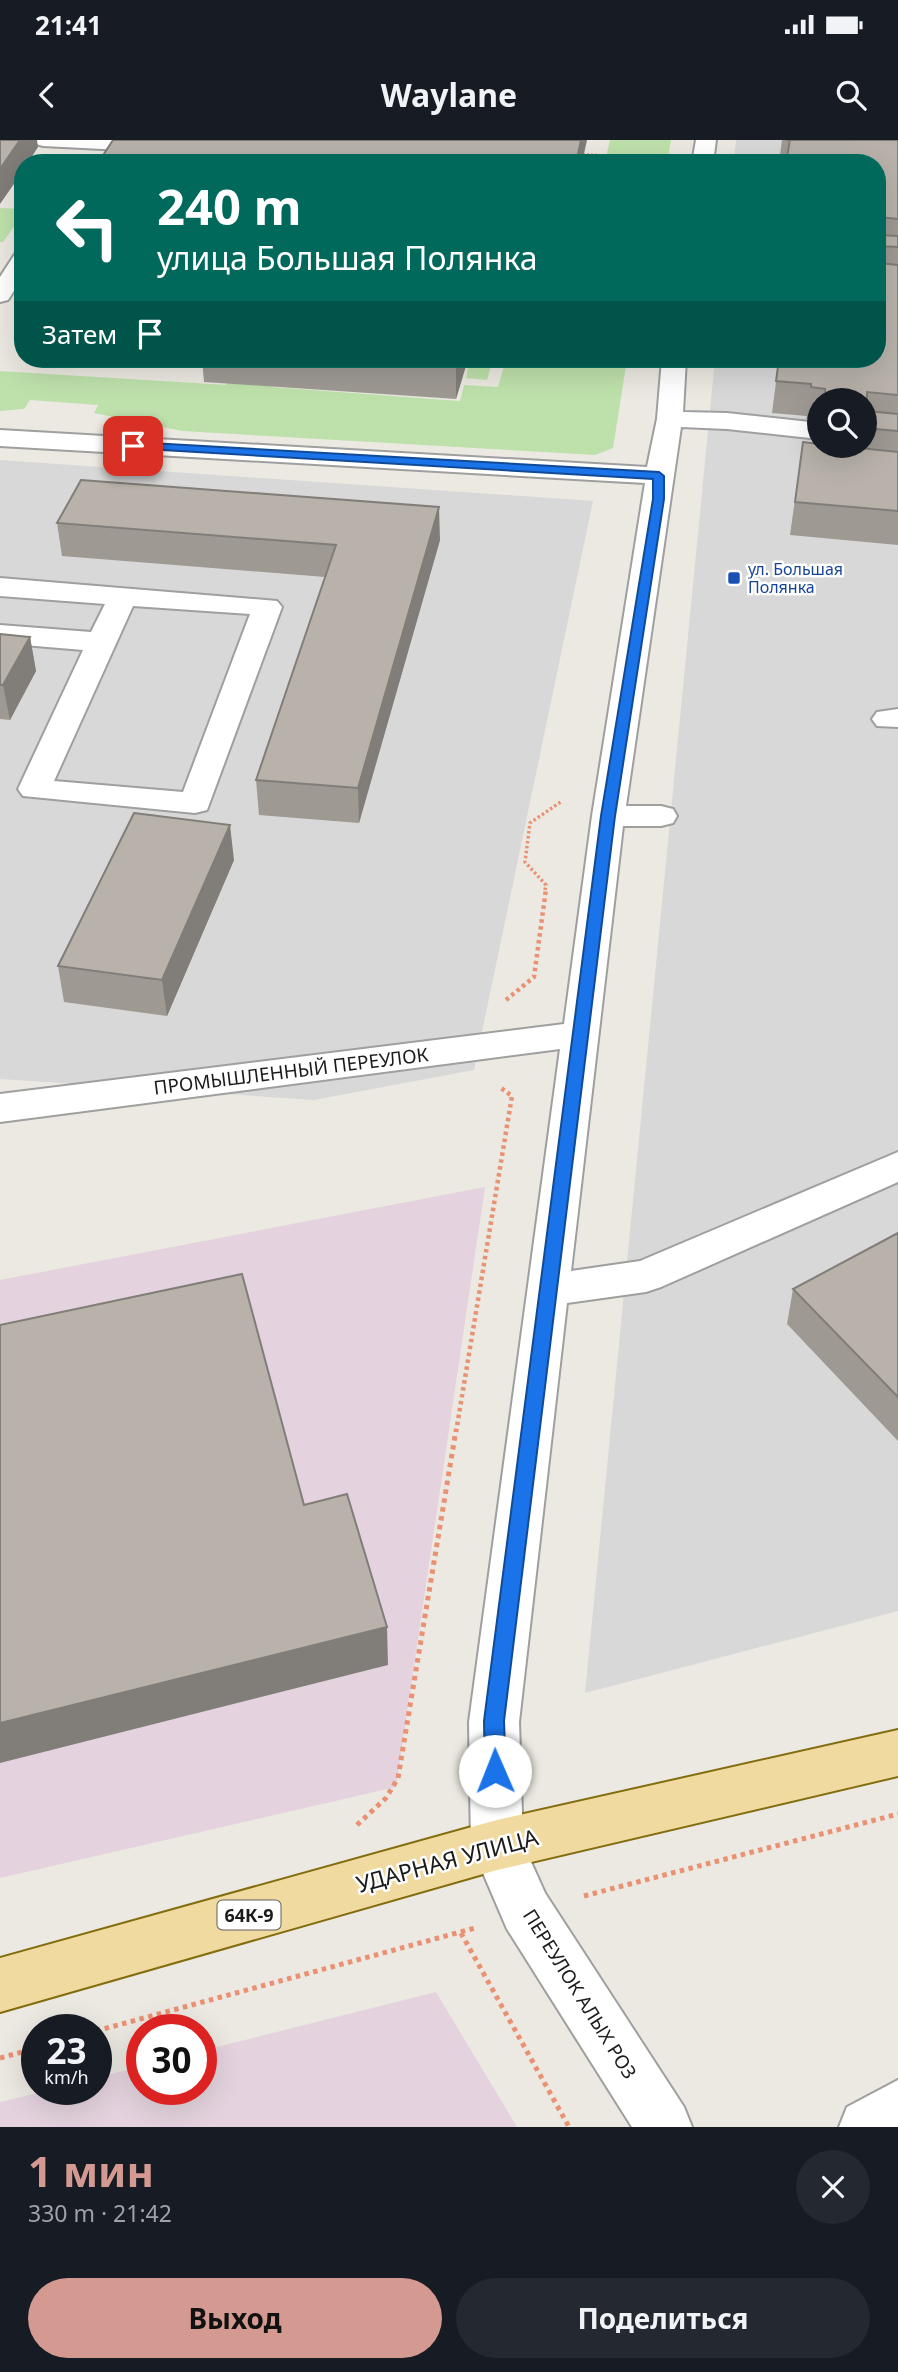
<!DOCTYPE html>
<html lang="ru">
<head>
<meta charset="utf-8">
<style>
	body { margin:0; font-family:"Noto Sans",sans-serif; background:#242831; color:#f1f3f6; height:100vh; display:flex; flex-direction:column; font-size:26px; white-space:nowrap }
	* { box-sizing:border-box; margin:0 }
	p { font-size:23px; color:#9ea1a6 }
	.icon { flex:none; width:38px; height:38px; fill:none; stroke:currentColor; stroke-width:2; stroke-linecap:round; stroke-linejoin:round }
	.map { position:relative; height:1987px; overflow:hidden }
	.drawer { display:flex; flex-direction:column; background:#171b24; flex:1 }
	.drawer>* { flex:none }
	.top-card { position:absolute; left:14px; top:14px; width:872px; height:214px; border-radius:28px; box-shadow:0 7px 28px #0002; background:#00695c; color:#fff; overflow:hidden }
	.tools { position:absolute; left:807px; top:248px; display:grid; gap:14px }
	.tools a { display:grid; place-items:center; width:70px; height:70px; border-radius:50%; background:#171b24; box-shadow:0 7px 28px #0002; font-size:35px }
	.speed { position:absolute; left:21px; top:1874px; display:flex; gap:14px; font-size:35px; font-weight:700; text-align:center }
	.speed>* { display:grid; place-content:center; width:91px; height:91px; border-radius:50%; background:#171b24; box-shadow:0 7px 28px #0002; line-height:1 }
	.speed small { font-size:18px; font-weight:400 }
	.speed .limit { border:10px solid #d22; background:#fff; color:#111 }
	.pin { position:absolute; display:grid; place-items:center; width:60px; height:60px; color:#fff; margin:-30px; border-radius:14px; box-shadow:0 4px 10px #0006 }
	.me { position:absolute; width:77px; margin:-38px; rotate:359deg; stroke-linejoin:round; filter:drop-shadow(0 0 5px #0008) }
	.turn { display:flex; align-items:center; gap:24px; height:147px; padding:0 28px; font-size:32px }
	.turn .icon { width:91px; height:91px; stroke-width:2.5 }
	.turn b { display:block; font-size:49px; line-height:60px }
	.then { display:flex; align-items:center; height:66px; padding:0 28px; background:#0003; gap:14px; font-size:26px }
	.round { display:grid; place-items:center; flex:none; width:74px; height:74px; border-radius:37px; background:#242831 }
	.head { display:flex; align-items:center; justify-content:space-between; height:119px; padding:0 28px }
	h1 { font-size:42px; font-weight:700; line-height:52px; color:#d49990 }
	.primary-button { display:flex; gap:14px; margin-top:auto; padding:14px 28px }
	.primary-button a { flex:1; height:80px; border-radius:42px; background:#d49990; color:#111; font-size:28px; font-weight:700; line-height:80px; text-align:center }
	.primary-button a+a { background:#242831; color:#f1f3f6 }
	.status { display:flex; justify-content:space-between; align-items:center; height:49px; padding:0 35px; background:#171b24; direction:ltr }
	.status svg { height:19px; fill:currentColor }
	header { display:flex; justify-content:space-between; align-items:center; height:91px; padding:0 28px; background:#171b24; font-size:32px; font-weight:700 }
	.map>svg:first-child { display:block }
	.residential { fill:#d9d8d8; fill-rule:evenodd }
	.industrial { fill:#e4d3de }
	.grass { fill:#bee1ab }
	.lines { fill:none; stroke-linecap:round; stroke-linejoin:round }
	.minor-casing { stroke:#9f9f9f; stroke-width:4 }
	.major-casing { stroke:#836d0f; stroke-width:4 }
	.path-far3 { stroke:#ea9073; stroke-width:2.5; stroke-dasharray:2 2; stroke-linecap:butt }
	.path-far2 { stroke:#ea9073; stroke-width:3.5; stroke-dasharray:2.5 2.5; stroke-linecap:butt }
	.path-far1 { stroke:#ea9073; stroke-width:4.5; stroke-dasharray:3.5 3.5; stroke-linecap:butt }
	.path { stroke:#ea9073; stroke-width:5; stroke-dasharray:4.5 4.5; stroke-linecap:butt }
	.minor { fill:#fff; fill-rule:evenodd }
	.major { fill:#f1daa0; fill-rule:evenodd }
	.wall { fill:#9e9993; fill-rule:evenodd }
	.shaded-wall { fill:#817d78 }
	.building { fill:#b8b2ab; stroke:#817d78; stroke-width:2 }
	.route { fill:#1a73e8; stroke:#114b97; stroke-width:2 }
	.transit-dot { fill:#1a4fb4; stroke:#fff; stroke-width:2.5 }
	.labels { text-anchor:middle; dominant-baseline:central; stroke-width:5; stroke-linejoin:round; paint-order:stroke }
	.far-transit-label { font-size:16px; fill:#164399; stroke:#fff; text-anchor:start }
	.shield { fill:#fff; stroke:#5f5f5f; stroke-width:2 }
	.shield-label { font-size:18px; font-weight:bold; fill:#1b1b1b }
	.street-label { font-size:19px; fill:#1b1b1b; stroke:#fff }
	.near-street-label { font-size:23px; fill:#1b1b1b; stroke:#fff }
</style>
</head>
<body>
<div class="status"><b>21:41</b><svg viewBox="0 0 49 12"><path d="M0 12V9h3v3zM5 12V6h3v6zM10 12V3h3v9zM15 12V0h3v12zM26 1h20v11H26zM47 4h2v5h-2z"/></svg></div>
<header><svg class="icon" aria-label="back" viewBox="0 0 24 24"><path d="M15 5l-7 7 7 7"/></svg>Waylane<svg class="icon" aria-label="search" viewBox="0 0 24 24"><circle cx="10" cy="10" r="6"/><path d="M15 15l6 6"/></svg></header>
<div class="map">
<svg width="898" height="1987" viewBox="0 0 898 1987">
	<rect width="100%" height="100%" fill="#ebe9e1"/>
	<path class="residential" d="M736,0H898V1471L585,1553L715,219H877V23H734ZM819,261H864V306H819Z
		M0,320L593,361L474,930L314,960L0,939Z"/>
	<path class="industrial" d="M485,1047L396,1647L0,1738V1140Z
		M436,1852L517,1987H0V1962L50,1950H96V1938L142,1926V1950H201V1911Z"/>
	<path class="grass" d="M610,0H671L667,23L605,22Z
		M0,68L23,69V74L3,102H0Z
		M285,219L272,247L460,261L464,245L498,247L506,219H614L626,226L613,308L595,315L182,291L94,273L98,265L30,260L24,269L0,271V231L226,245L233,228Z
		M411,219H493L487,240L466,238L469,223Z"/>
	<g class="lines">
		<g class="minor-casing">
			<path id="minor" d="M33,0H162L171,6L168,10L161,12L43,6L36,4Z
				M696,0H716L713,23H692Z
				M23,112V137L8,160L0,162V137L15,114Z
				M662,219H686L683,272L727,273L819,283V299L727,289L681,287L626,666H661L673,669L677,676L673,683L661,686H623L571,1131L640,1121L898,1012V1042L661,1147L646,1152L567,1163L519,1582L523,1704L545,1753L684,1967L692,1987H632L507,1789L471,1705L469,1582L560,909L0,982V954L564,884L592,676L645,343L0,306V290L647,327L657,279Z
				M0,438L277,461L282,467L207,670L195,673L23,656L18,649L83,510L0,503V485L91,492L105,464L0,456ZM133,466L250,474L183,652L54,641Z
				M898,569V587L877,586L872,579L877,572Z
				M898,1940V1987H839L847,1967Z"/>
		</g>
		<g class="major-casing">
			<path id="major" d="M898,1590V1636L497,1730L0,1872V1818L497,1680Z"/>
		</g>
		<path class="path-far3" d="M579,14L598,15
			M592,15L590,19L594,23"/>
		<path class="path-far2" d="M545,750L546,745L525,722L530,683L562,661"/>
		<path class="path-far1" d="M506,860L534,837L546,749
			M456,1292L512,956L501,948"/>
		<path class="path" d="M357,1685L386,1658L398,1638L456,1290
			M584,1756L898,1674
			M461,1793L569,1987
			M96,1891L475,1788
			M0,1918L37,1908"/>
		<use href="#minor" class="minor"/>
		<use href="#major" class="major"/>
	</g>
	<path class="wall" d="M782,0H898V405L790,395L803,302L813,304V301L815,280L806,279L807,276L772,273L779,219L877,23H779ZM819,261H864V306H819Z
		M202,219H468L456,259L204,242Z
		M57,383L440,400L359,683L259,675L256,640L325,437L62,416Z
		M0,494L30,497L36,531L10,580L0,579Z
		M234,720L167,876L64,862L58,826Z
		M898,1093V1301L787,1184L793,1149Z"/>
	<path class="shaded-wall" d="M20,0H37L38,7L28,23H23V31L0,64V29Z
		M581,0H587L582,23H576Z
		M459,219H468L456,259V227Z
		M439,367L440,400L359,683L358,648Z
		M30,497L36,531L10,580L3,545Z
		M230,685L234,720L167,876L162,840Z
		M387,1487L388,1525L0,1623V1583Z"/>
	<path class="building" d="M0,0H20L0,29Z
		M113,0H581L576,23H98Z
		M786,0H898V79L880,77V95L898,96V107L880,106V123L898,125V255L867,252V271L898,274V291L864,288V261H826L825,249L811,247V244L776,241L779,219H877V23H786L790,0Z
		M333,219H459L456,227Z
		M803,302L819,304V306H840L898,312V371L795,362Z
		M81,340L439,367L358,648L256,640L336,405L57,383Z
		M0,494L30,497L3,545H0Z
		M134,673L230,685L162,840L58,826Z
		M898,1093V1257L793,1149Z
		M242,1134L304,1365L347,1354L387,1487L0,1583V1185Z"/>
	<path class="route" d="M133,302L659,332L664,336V359L615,676L504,1581L506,1631L503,1638L495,1641L488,1638L485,1631L484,1581L601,676L653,359V339L129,308V303Z"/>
	<rect class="transit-dot" x="727" y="431" width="14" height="14" rx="3.5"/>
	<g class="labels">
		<g class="far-transit-label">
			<text x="748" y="429">ул. Большая<tspan x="748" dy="18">Полянка</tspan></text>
		</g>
		<rect class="shield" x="217.5" y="1760.5" width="63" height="29" rx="5"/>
		<g class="shield-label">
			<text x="249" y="1775">64К-9</text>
		</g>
		<g class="street-label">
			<text transform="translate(291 931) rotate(-7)">ПРОМЫШЛЕННЫЙ ПЕРЕУЛОК</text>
			<text transform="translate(580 1854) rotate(58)">ПЕРЕУЛОК АЛЫХ РОЗ</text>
		</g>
		<g class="near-street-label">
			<text transform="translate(447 1720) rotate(-15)">УДАРНАЯ УЛИЦА</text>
		</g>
	</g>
</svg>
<div class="tools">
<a><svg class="icon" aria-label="search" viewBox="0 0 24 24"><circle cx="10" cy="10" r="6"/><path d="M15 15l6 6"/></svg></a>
</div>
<div class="speed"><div>23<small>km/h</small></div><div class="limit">30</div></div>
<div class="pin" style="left:133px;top:306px;background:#d93025"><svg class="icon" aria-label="arrive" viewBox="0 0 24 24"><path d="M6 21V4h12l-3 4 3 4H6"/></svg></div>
<svg class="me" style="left:495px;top:1631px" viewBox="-20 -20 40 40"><circle r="19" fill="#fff"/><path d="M0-13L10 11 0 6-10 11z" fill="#1a73e8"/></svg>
<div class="top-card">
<div class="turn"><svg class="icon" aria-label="left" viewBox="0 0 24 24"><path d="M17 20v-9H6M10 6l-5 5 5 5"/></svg><div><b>240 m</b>улица Большая Полянка</div></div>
<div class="then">Затем<svg class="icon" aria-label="arrive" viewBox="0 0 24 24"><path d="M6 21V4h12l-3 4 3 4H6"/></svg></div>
</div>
</div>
<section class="drawer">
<div class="head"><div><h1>1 мин</h1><p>330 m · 21:42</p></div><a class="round"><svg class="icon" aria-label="close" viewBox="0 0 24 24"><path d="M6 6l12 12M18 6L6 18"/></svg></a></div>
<div class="primary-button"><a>Выход</a><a>Поделиться</a></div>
</section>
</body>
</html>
